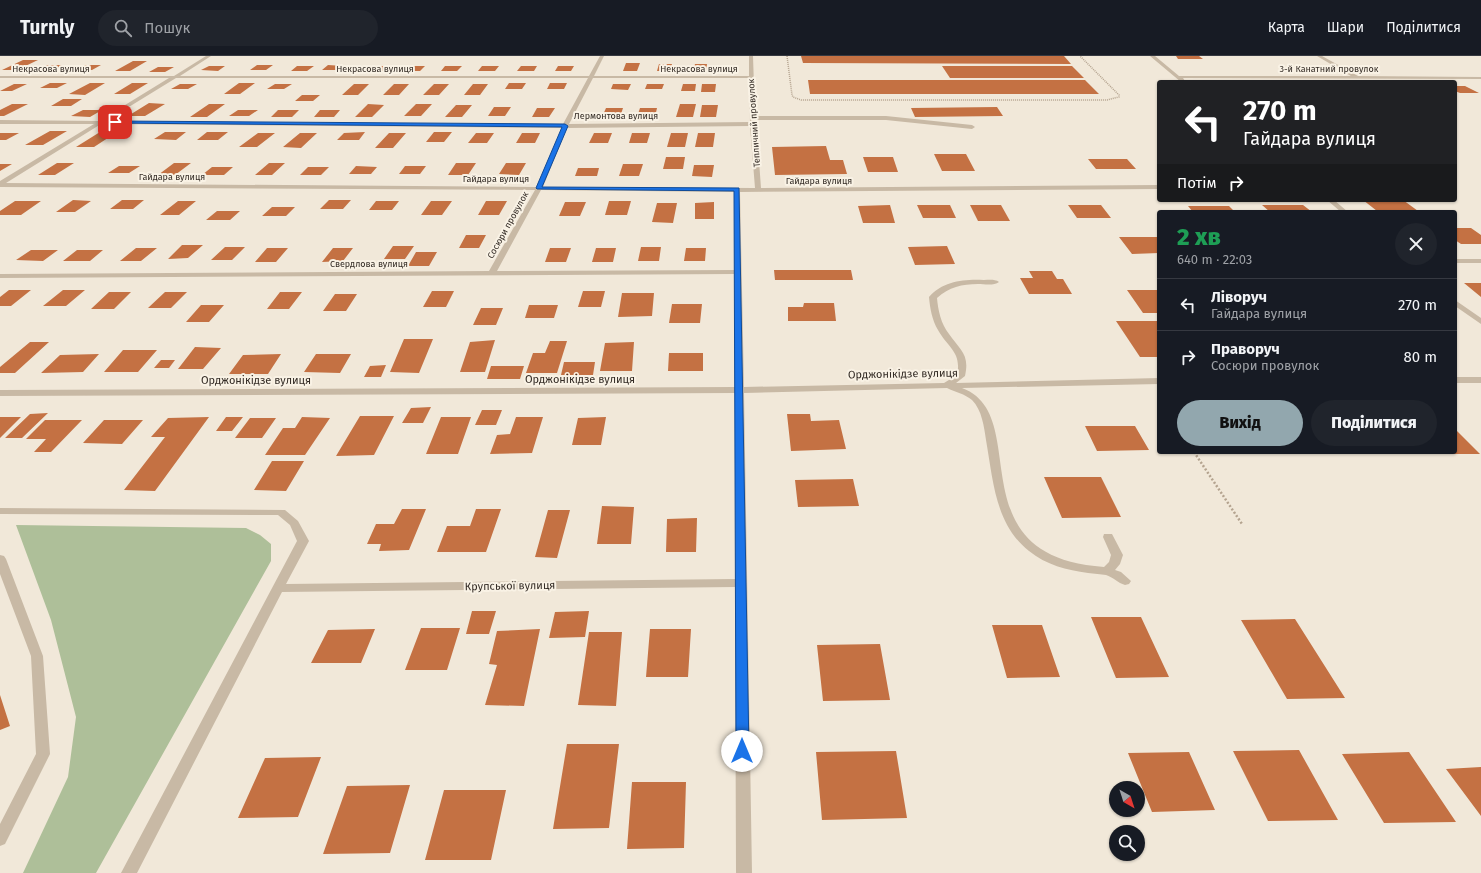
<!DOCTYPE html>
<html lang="uk">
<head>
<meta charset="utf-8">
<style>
	body { margin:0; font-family:"Fira Sans",sans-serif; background:#20242c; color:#f1f3f6; height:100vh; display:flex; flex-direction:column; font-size:15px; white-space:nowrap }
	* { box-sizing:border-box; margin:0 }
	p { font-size:13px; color:#9ea1a6 }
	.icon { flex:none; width:22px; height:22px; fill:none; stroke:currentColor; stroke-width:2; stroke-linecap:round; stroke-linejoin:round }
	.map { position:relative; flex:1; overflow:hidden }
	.panel { position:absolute; left:1157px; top:154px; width:300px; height:244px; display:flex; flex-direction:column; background:#171b24; border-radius:4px; box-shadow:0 1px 3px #0004 }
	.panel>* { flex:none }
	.guide { position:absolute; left:1157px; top:24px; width:300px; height:122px; border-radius:4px; box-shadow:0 1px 3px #0004; background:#202124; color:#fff; overflow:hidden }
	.needle { width:26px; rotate:141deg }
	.controls { position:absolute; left:1109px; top:725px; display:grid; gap:8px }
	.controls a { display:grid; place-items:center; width:36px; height:36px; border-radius:50%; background:#171b24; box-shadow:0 1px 3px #0004; font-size:20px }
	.pin { position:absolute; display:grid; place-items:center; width:34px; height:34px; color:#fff; margin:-17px; border-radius:8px; box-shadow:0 2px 6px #0006 }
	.me { position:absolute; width:44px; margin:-22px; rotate:0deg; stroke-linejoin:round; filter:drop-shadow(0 0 3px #0008) }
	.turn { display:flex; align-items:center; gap:14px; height:84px; padding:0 20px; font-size:18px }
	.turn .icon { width:52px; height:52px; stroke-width:2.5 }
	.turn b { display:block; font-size:28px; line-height:34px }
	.then { display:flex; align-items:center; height:38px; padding:0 20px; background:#0003; gap:8px; font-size:15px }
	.round { display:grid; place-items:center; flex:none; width:42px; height:42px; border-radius:21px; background:#20242c }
	.headline { display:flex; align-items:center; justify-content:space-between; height:68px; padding:0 20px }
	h1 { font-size:24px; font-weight:800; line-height:30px; color:#1e9e55 }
	.cta { display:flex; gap:8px; margin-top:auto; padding:8px 20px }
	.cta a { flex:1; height:46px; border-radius:24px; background:#92a7ae; color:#111; font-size:16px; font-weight:800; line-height:46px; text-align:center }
	.cta a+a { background:#20242c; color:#f1f3f6 }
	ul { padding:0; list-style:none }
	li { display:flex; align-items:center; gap:12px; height:52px; padding:0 20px; border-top:1px solid #363941 }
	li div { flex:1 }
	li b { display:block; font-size:15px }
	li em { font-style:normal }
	header { display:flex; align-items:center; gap:24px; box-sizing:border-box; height:56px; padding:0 20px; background:#171b24; border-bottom:1px solid #363941 }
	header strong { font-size:19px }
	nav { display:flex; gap:22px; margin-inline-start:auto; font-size:14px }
	.search { width:280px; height:36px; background:#20242c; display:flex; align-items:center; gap:10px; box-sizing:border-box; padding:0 14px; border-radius:22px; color:#9ea1a6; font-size:15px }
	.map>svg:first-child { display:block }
	.green { fill:#aebf99 }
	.building { fill:#c47143 }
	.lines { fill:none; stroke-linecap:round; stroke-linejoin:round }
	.path-far1 { stroke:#b4a38f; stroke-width:1.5; stroke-dasharray:1 1; stroke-linecap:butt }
	.path { stroke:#b4a38f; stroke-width:2.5; stroke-dasharray:2 2; stroke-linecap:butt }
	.minor { fill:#c8b9a5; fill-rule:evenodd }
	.route { fill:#1a73e8; stroke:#114b97 }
	.labels { text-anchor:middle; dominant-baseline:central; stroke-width:4; stroke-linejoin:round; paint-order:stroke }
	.far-street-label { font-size:9px; fill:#342c26; stroke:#f9f2e5 }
	.street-label { font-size:11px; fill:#342c26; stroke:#f9f2e5 }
</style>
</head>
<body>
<header>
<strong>Turnly</strong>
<div class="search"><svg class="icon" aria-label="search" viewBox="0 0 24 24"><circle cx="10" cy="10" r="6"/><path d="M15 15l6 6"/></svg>Пошук</div>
<nav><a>Карта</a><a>Шари</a><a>Поділитися</a></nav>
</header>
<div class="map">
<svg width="1481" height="817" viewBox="0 0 1481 817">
	<rect width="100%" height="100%" fill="#f1e8d9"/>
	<path class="green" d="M16,469L246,472L260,479L271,488V505L96,817H23L68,721L76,661L51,564Z"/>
	<path class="building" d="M801,0H1064L1071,8L803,7Z
		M1176,0H1199L1203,3H1178Z
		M23,4H38L17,14H2Z
		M133,5H147L130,15H115Z
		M626,7H640L637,15H623Z
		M659,8H672L670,15H657Z
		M695,8H707L706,15H693Z
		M47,9H63L53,14H36Z
		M85,9H101L92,14H76Z
		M257,9H273L266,14H250Z
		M328,9L344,10L338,14H322Z
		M209,10H225L218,15L201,14Z
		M297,10H314L307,15H291Z
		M372,10H388L383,15H366Z
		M409,10H425L420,15H403Z
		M445,10H462L457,15H441Z
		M482,10H499L495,15H478Z
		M521,10H537L534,15H517Z
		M558,10H574L571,15H555Z
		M942,10H1072L1084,22H950Z
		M158,11H174L165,16H149Z
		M808,24H1085L1099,38H810Z
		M50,27H67L57,32H40Z
		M90,27H105L85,39L69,38Z
		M132,27H148L130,38H114Z
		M239,27H255L240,38H224Z
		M509,27H526L522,33H505Z
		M550,27H567L564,33H547Z
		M14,28H27L12,35H0Z
		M180,28H197L188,33H171Z
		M275,28H292L284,33H267Z
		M354,28H369L358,39H342Z
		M394,28H409L399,39H383Z
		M434,28H449L439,39H423Z
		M473,28H488L480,39H464Z
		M613,28H631L628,34L611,33Z
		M647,28H664L662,33H645Z
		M683,28H696L695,35H681Z
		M702,28H716L715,36H701Z
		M1455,30H1465L1479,37H1460L1455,35Z
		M302,39H320L313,45H295Z
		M63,43H82L71,50H51Z
		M149,47L165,48L145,60H128Z
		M12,48H28L4,60H0V54Z
		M209,48H225L207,61H190Z
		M368,48L384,49L372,61H355Z
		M416,48H432L421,60H404Z
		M680,48H696L693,61H676Z
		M456,49H472L462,61H445Z
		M702,49H718L716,61H700Z
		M494,51H511L505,60H488Z
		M997,51L1003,60L915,61L911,52Z
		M537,52H555L549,61H532Z
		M606,52H623L620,61H602Z
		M640,52H657L655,61H637Z
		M83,54H102L90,61L71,60Z
		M238,54H258L249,60H229Z
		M278,54H299L292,61H271Z
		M320,54H340L334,61H314Z
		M50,75H67L43,89H25Z
		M100,76H117L94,91H76Z
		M165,76H186L176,84L154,83Z
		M207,76H228L218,84H197Z
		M365,76L359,84H337L344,77Z
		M434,76H452L444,86H426Z
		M0,77H19L6,84H0Z
		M258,77H275L257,91H239Z
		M300,77H317L301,92L283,91Z
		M389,77H406L393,92H375Z
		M476,77H494L487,87H468Z
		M522,77H540L535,87H516Z
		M594,77H612L608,87H589Z
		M632,77H650L647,87H629Z
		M671,77H688L685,91H667Z
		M698,77H715L713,91H695Z
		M826,90L830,104H843L847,118L775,119L772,91Z
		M934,98H966L975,115H942Z
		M666,101H685L683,113H663Z
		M863,101H893L898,116H868Z
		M1088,103H1127L1136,113H1096Z
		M57,107H74L55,119H38Z
		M174,107H191L175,119H158Z
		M269,107H285L272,119H255Z
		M456,107H476L468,119H448Z
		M506,107H526L519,119L499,118Z
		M0,108H12L0,115Z
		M623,108H643L639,120H619Z
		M694,109H714L712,121L692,120Z
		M119,110H140L129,117H108Z
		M356,110L377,111L371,118H349Z
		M405,110H426L420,118H399Z
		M212,111H233L224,119H202Z
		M308,111H329L321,119H300Z
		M578,112H599L597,120H575Z
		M73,144L91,145L75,156H56Z
		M122,144H144L133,153H110Z
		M329,144H351L343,153H320Z
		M1363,144H1403L1418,155H1377Z
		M15,145H41L21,159H0V155Z
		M178,145H196L179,159H160Z
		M376,145H399L392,154H369Z
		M431,145H452L442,159H421Z
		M486,145H507L499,159H478Z
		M609,145H631L627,159H605Z
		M565,146H586L580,160H559Z
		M714,146V163H695V147Z
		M657,147H677L673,167L652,166Z
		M890,149L895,167H863L858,150Z
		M917,149H950L956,162H923Z
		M970,149H1001L1010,165H978Z
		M1068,149H1101L1111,162H1077Z
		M1262,149H1303L1312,156H1270Z
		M1188,150H1229L1235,156H1193Z
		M272,151H295L286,160H262Z
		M217,155H240L230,164H206Z
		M1455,172H1471L1481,179V188H1461L1455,184Z
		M466,179H486L479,192H459Z
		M1119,181H1159V197L1132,198Z
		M182,189H203L188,202L168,203Z
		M393,190H414L405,203H384Z
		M947,190L955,208L915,209L908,191Z
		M225,191H245L232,204H211Z
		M641,191H661L659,205H638Z
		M136,192H157L141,205H120Z
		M267,192H288L276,206H255Z
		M333,192H353L343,205L322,206Z
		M550,192H571L566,206H545Z
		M596,192H616L613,206H592Z
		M686,192H706L705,205H684Z
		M31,194H58L43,205L16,204Z
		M77,194H103L90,205H63Z
		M416,196H437L429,210H408Z
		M774,214H851L853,224H775Z
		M1029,215H1052L1057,223H1063L1072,238H1029L1020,222H1033Z
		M1464,227H1481V241Z
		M9,234H31L11,250H0V241Z
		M63,234H85L66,250H43Z
		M1127,234H1159V257H1143Z
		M432,235H454L446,251H423Z
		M583,235H605L601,251H578Z
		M109,236H131L114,253H91Z
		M165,236H187L171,252H148Z
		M280,236H302L289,253H267Z
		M622,237H654L652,260L618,261Z
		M335,238H357L346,255H323Z
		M804,247H834L836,265H788V251H803Z
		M672,248H702L700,267H669Z
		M201,249H224L209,266H186Z
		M529,249H558L554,262H525Z
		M481,252H503L496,269H473Z
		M1116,265H1159V301H1140Z
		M404,283H433L419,317L390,316Z
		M495,284L485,316H460L470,286Z
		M550,285H567L557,317H526L533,297H545Z
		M30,286H49L15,317H0V311Z
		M634,286L632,315H600L605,287Z
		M195,291L221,292L203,313H178Z
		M123,294H157L138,316H104Z
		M669,297H703V315H668Z
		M99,298L83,316L41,317L60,299Z
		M281,298L268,318H229L243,299Z
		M316,298H351L340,317L304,316Z
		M161,304H175L169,312H154Z
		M564,306H595L593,319H561Z
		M386,309L381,321H364L370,310Z
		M491,310H524L520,323H487Z
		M431,351L423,367H402L411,352Z
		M482,354H502L496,369H475Z
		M48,357L22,382H5L30,358Z
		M787,358H810L811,365L839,364L846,393L791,395Z
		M360,360H394L374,399L336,400Z
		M0,361H21L0,382Z
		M209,361L155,435L124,434L165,381H151L168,362Z
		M226,361H243L232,375H216Z
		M302,361L330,362L305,399H265L283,372H295Z
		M441,361H471L458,398H426Z
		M516,361H543L532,397L490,398L497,379L510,378Z
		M606,361L601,389H572L578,362Z
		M250,362H276L262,382H235Z
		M45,364H82L51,396H34L46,383H26Z
		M104,364H143L122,388L83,387Z
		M1085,370H1135L1149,394L1097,395Z
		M1455,373L1480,398H1418L1416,396H1455Z
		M272,405H304L286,435L254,434Z
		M1044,421H1101L1121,461L1062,462Z
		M853,423L859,450L798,451L795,424Z
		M602,450L634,451L631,488H597Z
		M402,453H426L409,494L379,495L381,488H367L376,468H394Z
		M476,453H501L486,496H437L447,470H470Z
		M548,454H570L557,502L535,501Z
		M697,462L696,496H666L667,463Z
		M472,555H496L489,578H466Z
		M589,555L585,581L549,582L555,556Z
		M1091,561H1141L1169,621L1116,622Z
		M1295,563L1345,642L1287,643L1241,564Z
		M992,569H1042L1060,621L1007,622Z
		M421,572H460L447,614H405Z
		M375,573L361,607H311L328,574Z
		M540,573L524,650L485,649L497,609L489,608L497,575Z
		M650,573H691L688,621H646Z
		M589,576H622L616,650L578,649Z
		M880,588L890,644L823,645L817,589Z
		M0,639L10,670L0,674Z
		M567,688H619L609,772L553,773Z
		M1299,694L1338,764L1268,765L1233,695Z
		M896,695L907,762L822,764L816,696Z
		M1189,696L1215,754L1152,756L1128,697Z
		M1409,696L1456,766L1384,767L1342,698Z
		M321,701L298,761L238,762L265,702Z
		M1481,711V760L1446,713Z
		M632,726H686L684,792L627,793Z
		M410,729L390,797L323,798L347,730Z
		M444,734H506L491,804H425Z"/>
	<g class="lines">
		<path class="path-far1" d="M787,0L792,39L793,41L801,44H1107L1119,41V39L1080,0"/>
		<path class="path" d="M1194,396L1242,468"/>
		<path class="minor" d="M206,0H211L180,20H589L600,0H604L594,20H749V0H753L755,60H886L972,69L975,71L972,73L886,64H756L761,132L1159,129V133L740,136L744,331L944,327L957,319C962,296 948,292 938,274C932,264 930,252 929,241C943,225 964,223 984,224C989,224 995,223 999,226C994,230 984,228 978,228C962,228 949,231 937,242C938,254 941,268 949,278C960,294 970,298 965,320L956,327L1159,322V328L962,332C1035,359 953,501 1104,511L1109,506L1111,499L1103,481L1104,478H1112L1123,499L1120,508L1115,514L1121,516L1131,525L1129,528L1125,529C1118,527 1113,521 1106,519C1101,518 1094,518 1088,517C1067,514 1046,509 1029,495C995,469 993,423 986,384C984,371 982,354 972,344C965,338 955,336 947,332L744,337L752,817H736L735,531L282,536L137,817H121L297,485L290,469L278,459L0,458V452L285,454L298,465L309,485L286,528L735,523V337L0,340V334L735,331L734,218L0,222V218L489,215L535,134L0,131V125L94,68H0V64L99,65L169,22H0V20H174ZM176,22H588L563,68L106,65ZM593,22H749L750,66L569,68ZM101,68L562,72L536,131L6,127ZM750,70L755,132L543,131L567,72ZM541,134L734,136V214L497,215Z
			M1150,0H1155L1179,20H1351L1317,0H1322L1358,20L1481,21V23L1183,22L1185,25L1181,26Z
			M1327,144H1334L1348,156H1341Z
			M1455,203H1481V207H1455Z
			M1455,244L1481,262V268L1455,250Z
			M1455,321H1481V327H1455Z
			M0,499L4,500L6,503L43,600L50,698L5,788L0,790V768L36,698L31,600L0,518Z"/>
	</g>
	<path class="route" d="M115,65L565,68L568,70L542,131L739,132L749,695L747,699L742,700L738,699L736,695L734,135L537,133L536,132L562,71L113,67Z"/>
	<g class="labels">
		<g class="far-street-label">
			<text x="51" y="13">Некрасова вулиця</text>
			<text x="375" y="13">Некрасова вулиця</text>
			<text x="699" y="13">Некрасова вулиця</text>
			<text x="1329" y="13">3-й Канатний провулок</text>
			<text x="616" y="60">Лермонтова вулиця</text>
			<text transform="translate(754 67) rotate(-94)">Тепличний провулок</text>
			<text x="172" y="121">Гайдара вулиця</text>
			<text x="496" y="123">Гайдара вулиця</text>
			<text x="819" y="125">Гайдара вулиця</text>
			<text transform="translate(508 169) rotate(-61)">Сосюри провулок</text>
			<text x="369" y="208">Свердлова вулиця</text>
		</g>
		<g class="street-label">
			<text transform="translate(903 318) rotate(-1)">Орджонікідзе вулиця</text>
			<text x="580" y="323">Орджонікідзе вулиця</text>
			<text x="256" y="324">Орджонікідзе вулиця</text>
			<text transform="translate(510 530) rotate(-1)">Крупської вулиця</text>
		</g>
	</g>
</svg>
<div class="controls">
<a><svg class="needle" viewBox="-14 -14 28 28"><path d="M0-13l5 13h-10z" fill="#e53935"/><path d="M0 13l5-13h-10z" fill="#9ea1a6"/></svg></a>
<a><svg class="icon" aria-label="search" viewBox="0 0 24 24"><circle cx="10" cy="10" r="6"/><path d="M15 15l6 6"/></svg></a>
</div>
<div class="pin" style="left:115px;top:66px;background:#d93025"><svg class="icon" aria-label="arrive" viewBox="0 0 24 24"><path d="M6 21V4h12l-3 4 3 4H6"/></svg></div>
<svg class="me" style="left:742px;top:695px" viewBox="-20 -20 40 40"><circle r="19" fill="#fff"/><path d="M0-13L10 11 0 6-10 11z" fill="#1a73e8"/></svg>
<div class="guide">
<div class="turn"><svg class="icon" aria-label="left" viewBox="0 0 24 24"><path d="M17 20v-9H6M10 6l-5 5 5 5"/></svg><div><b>270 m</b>Гайдара вулиця</div></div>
<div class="then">Потім<svg class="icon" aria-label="right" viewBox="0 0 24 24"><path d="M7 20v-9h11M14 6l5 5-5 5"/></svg></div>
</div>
<section class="panel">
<div class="headline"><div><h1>2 хв</h1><p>640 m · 22:03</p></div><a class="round"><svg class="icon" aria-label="close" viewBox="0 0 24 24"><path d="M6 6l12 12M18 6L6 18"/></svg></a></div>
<ul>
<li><svg class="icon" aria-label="left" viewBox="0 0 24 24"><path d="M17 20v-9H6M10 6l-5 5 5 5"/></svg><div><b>Ліворуч</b><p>Гайдара вулиця</p></div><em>270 m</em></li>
<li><svg class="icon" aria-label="right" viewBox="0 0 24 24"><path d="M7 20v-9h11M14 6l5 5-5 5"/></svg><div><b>Праворуч</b><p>Сосюри провулок</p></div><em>80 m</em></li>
</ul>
<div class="cta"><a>Вихід</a><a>Поділитися</a></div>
</section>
</div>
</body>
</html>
